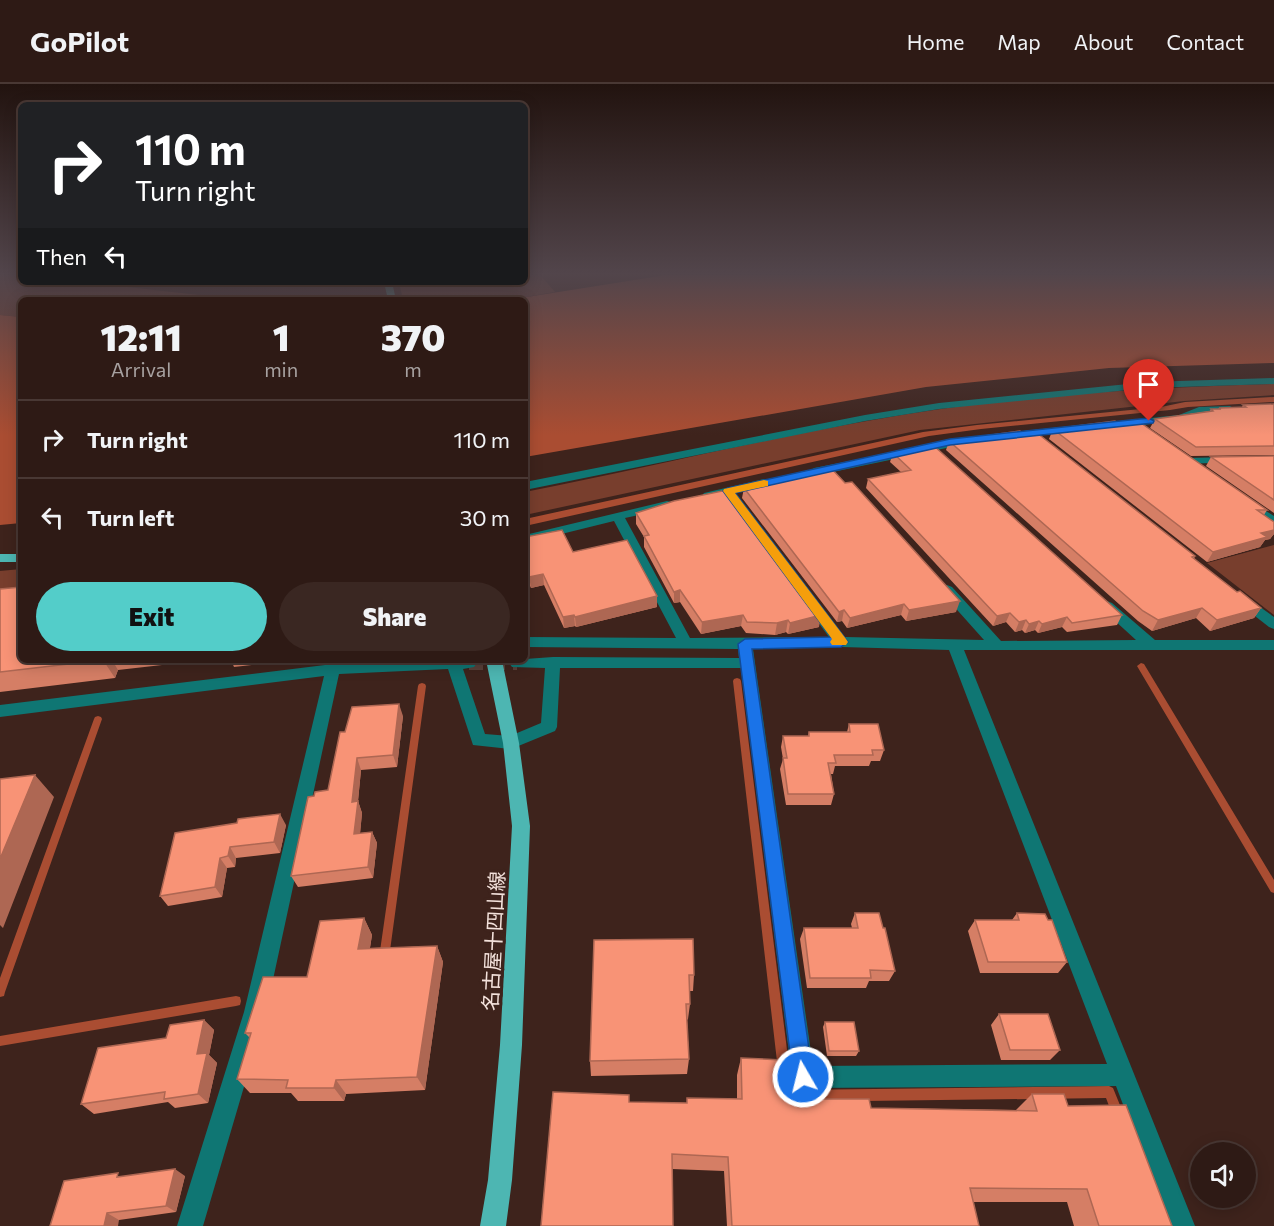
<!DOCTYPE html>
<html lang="en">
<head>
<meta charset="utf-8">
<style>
	body { margin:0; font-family:Commissioner,"Noto Sans JP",sans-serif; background:#3a2722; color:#f1f3f6; height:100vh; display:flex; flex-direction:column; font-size:22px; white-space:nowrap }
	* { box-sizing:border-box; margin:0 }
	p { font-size:20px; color:#a7a1a0 }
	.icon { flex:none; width:33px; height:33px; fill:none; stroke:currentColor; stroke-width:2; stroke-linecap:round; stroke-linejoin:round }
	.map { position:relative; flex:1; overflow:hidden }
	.drawer { position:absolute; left:18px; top:213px; width:510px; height:366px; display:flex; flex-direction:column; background:#2e1a15; border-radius:9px; box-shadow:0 3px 15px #0003,0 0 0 2px #493834 }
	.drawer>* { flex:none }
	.banner { position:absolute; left:18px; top:18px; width:510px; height:183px; border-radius:9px; box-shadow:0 3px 15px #0003,0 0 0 2px #493834; background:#202124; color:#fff; overflow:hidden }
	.controls { position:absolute; left:1190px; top:1058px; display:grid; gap:12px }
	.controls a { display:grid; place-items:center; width:66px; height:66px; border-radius:50%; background:#2e1a15; box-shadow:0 3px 15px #0003,0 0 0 2px #493834; font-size:30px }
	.pin { position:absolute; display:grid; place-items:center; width:51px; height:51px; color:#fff; margin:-62px -26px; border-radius:50% 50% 50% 0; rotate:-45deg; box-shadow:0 0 6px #0007 }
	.pin .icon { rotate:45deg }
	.me { position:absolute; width:66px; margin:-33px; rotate:352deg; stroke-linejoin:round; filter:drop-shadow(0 0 4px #0008) }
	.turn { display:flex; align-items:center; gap:21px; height:126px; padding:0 18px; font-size:27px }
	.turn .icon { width:78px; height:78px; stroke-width:2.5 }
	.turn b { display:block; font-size:42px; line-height:51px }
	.then { display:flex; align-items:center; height:57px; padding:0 18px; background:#0003; gap:12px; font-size:22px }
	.eta { display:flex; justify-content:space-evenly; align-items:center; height:102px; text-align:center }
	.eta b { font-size:36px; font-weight:800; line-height:42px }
	.action { display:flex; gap:12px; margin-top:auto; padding:12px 18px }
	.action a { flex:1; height:69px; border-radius:36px; background:#53cdc9; color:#111; font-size:24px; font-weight:800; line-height:69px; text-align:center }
	.action a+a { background:#3a2722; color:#f1f3f6 }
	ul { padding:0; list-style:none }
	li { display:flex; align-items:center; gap:18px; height:78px; padding:0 18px; border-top:2px solid #493834 }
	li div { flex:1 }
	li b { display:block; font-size:22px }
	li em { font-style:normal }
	header { display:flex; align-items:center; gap:36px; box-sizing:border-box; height:84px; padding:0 30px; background:#2e1a15; border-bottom:2px solid #493834 }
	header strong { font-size:28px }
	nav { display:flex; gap:33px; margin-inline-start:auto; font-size:21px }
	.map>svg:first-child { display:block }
	.green { fill:#783e2d }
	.water { fill:#aa4d32 }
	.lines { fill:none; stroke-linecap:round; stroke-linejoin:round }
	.stream { fill:#aa4d32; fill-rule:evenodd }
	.minor-tunnel { stroke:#594039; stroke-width:14; stroke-dasharray:14 8; stroke-linecap:butt }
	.minor { fill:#0f7673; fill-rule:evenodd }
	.major { fill:#4db6b2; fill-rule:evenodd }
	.wall { fill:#d57e65 }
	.shaded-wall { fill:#ae6753 }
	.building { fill:#f89376; stroke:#ae6753; stroke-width:1.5 }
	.route { fill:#1a73e8; stroke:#114b97; stroke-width:1.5 }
	.slow { fill:#f59e0b }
	.labels { text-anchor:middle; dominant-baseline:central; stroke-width:6; stroke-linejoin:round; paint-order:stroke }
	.near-street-label { font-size:20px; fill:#f3e1db; stroke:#3e231c }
</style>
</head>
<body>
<header>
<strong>GoPilot</strong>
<nav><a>Home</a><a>Map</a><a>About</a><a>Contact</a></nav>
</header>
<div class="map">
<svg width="1274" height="1142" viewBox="0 0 1274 1142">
	<rect width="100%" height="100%" fill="#3e231c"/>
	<path class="green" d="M0,191H21V198H82L244,216H21V233L0,231Z
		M525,191H540L555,208L508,216H403L399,198H525Z
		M1274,300V311L1184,317L920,346L525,431V408C639,386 753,357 867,337C1001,312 1138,304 1274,300Z
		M1274,461V531L1207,479Z
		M21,485V505L0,506V487Z"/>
	<path class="water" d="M666,191H1274V279L1109,284L926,303L525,373V216H508Z
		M0,231L21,233V439L0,441Z
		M1274,313V318L1188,323L1170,326L981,345L929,352L525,442V435L923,348L977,341L1161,323L1185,318Z"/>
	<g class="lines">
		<path class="stream" d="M1141,579L1144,580L1274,796V809L1271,808L1137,582Z
			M737,594L740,595L741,597L792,1006L1109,1002L1113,1004L1124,1031L1122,1035L1118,1037L1114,1035L1106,1014L787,1018L783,1016L781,1012L733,597L734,595Z
			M422,599L425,600L426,602L389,874L388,877L384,879L380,877L379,874L418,602L419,600Z
			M98,632L101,633L102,635L5,908L4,912L0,913V894L94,635L95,633Z
			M236,912L240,913L241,917L240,921L236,922L0,962V952Z"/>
		<path class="minor-tunnel" d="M469,579H517"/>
		<path class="minor" d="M1274,294V300L1148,304L939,325L865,337L525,406V398L865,331L939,319L1148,298Z
			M1230,322L1235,325L1234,327L1201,329L1181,337L1121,343L1116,340L1121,337L1179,331L1199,323Z
			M1071,342L1076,345L1075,347L1005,355L999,352L1005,349Z
			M966,354L972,357L970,359L814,392L808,388L814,384Z
			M1229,373L1235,376L1233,378L1187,380L1181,377L1187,374Z
			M764,395L770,399L768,402L736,409L845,553L984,556L942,509L940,506L947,501L952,503L1001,557L1136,556L1102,525L1100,522L1107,517L1112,519L1155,556H1274V566H964L1195,1142H1169L1116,1002L803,1004L795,1001L792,993L741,584H560L557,643L555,647L511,665L473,661L448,585L339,590L266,928L203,1142H177L244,928L324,592L0,633V621L333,580L475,576L477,579L474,583L463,585L485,650L510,652L541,639L545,584L512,583L509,579L511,576L553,573L739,574L738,565L525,563V553L676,554L614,437L525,459V451L667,417L671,418L673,421L671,424L625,434L690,554L829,553L725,412L708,416L702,412L704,409ZM841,563L949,566L1107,980L813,982L753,565Z
			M1248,416L1274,432V442L1244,423L1242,420L1244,417Z
			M1242,510L1274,533V545L1269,543L1237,518L1235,515L1237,512Z"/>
		<path class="major" d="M384,198H392L396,216H388Z
			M0,470H21V478H0Z
			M486,576H502L519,659L530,742L522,961L512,1096L506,1142H480L488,1096L500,961L512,742L503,659Z"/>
	</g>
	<path class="wall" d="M1274,320V371L1191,372L1150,344L1155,335L1210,327L1211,325H1218L1219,324L1242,323L1243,321Z
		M1053,345L1267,426L1264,431L1274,450L1270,455L1265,456L1260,463L1207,478L1049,355Z
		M949,357L1195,472L1194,475L1237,508L1261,524L1254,534L1210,547L1196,534L1152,547L1138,537L946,366Z
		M893,369L1122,531L1117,541L1067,548L1062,543L1038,549L1035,546L1025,549L1022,546L1015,548L1006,538L993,542L866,404L868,395L901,388L890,378Z
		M1274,372V429L1206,382L1211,373Z
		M744,404L956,528L906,537L901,531L847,544L842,537L837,538L742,414Z
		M636,429L819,543L788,550L786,548L775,551L746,549L741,542L701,550L680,518L674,519L644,463V453L636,440Z
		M525,453L573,468L657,512V523L576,543L575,542L564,544L544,501L531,504L525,490Z
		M0,505L21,576H206L118,586L115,594L0,608Z
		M231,576H293L234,583Z
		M403,632L397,683L361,686L358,717L362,729L360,749L372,748L377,759L373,794L298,803L291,792L314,712L328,706L345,648Z
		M849,640L884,666L880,677H871L869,682H835L833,690H831L834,710L831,721H786L780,685L783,675L781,663L783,652H808L809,648H847Z
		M237,739L286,741L280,769L236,774L235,783L227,784L222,813L168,822L160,812Z
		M855,829L895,887L889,897H869L866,904H807L800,855L804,844H852L851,840Z
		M1017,829L1067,878L1058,889H980L968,847L975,836H1012Z
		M364,834L372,851L370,864L437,862L443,878L425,1006L346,1010L344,1017H298L291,1009H250L237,995L250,954L245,949L307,893Z
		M594,856L694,891L693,907H689L690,920L688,935L687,936L689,975L687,990L591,992L590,977Z
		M999,930L1060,966L1050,976H1001L991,941Z
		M204,936L214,946L209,971L217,979L208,1019L175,1024L168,1018L94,1030L81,1020L166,954Z
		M825,938L859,967L856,972H827L823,943Z
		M741,974L785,1015L871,1024L1016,1026L1032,1010L1068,1022L1172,1142H1074L1067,1118H973L979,1142H727L724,1087L672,1085L629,1018L687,1019V1014L737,1015V991Z
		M123,1092H185L176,1128L119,1136L50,1142Z"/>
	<path class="shaded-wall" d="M1274,443V450L1272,452L1270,455L1265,456L1260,463L1207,478L1213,468Z
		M543,490L544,501L531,504L529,493Z
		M680,506V518L674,519V508Z
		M657,512V523L576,543L575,533Z
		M960,517L956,528L906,537L909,526Z
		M904,520L901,531L847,544L850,534Z
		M1202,524L1196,534L1152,547L1158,536Z
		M1261,524L1254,534L1210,547L1217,536Z
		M844,526L842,537L837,538L839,528Z
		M1010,529L1006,538L993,542L997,532Z
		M574,531L575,542L564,544L563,533Z
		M743,531L741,542L701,550L702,538Z
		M821,531L819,543L788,550L790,539Z
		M1067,533L1062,543L1038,549L1042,540Z
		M788,536L786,548L775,551L777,539Z
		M1026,536L1022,546L1015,548L1019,538Z
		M1039,537L1035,546L1025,549L1029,540Z
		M103,576H112L118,586L115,594Z
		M399,620L403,632L397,683L393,671Z
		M357,674L361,686L358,717L362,729L359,761L354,750L352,718Z
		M35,691L54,713L3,844L0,841V775Z
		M280,730L286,741L280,769L274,758Z
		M372,748L377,759L373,794L368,783Z
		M230,763L236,774L235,783L228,772Z
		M220,774L227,784L222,813L215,803Z
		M364,834L372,851L367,881L358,865Z
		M437,862L443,878L425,1006L417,993Z
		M204,936L214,946L209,971L217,979L208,1019L198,1010L197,970Z
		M336,996L346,1010L344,1017L334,1004Z
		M175,1085L185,1092L176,1128L166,1122Z
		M107,1129L119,1136L118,1142H104Z"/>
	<path class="building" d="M1274,320V362L1196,363L1155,335L1213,327L1211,325H1221L1219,324L1246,323L1243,321Z
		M1115,337L1118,339L1138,337L1267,426H1257L1274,438V446L1261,449L1267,453L1213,468L1053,345Z
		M1020,347L1025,351L1037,349L1195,472L1192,473L1237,508L1240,507L1261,524L1217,536L1202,524L1158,536L1143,527L949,357Z
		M933,361L1122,531L1072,539L1067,533L1042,540L1039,537L1029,540L1026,536L1019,538L1010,529L997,532L868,395L911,386L893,369Z
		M1274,372V416L1211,373Z
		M830,383L845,399L852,398L960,517L909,526L904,520L850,534L844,526L839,528L744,404Z
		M727,406L821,531L790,539L788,536L777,539L747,538L743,531L702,538L680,506L674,508L644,452L649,451L636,429L674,417Z
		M562,446L573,468L627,456L657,512L575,533L574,531L563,533L543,490L529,493L525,483V453Z
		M21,503V576H103L0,588V505Z
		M399,620L393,671L357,674L352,718L358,717L354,750L372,748L368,783L291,792L308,713L314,712L315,708L328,706L340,648H345L352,623Z
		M849,640H878L884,666H872L873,671H834L836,679H828L834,710H788L783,674H787L783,652H809V648H850Z
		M35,691L0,775V695Z
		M280,730L274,758L230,763L228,772L220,774L215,803L160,812L175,749L237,739L238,735Z
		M855,829H879L883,844H885L895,887L870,886L871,894H810L804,844H858Z
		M1017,829L1045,830L1048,836H1052L1067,878H988L975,836H1019Z
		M364,834L358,865L437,862L417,993L336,996L334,1004H286L288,996L237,995L251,949H245L263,893H307L320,837Z
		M693,855L694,891H689L690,920H686L689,975L590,977L594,856Z
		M999,930H1048L1060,966H1010Z
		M204,936L197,970L207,969L198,1010L164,1015L165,1008L81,1020L98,964L166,954L170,941Z
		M825,938H854L859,967H829Z
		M741,974L783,976L785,1015H869L871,1024L1037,1027L1032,1010H1064L1068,1022L1126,1021L1172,1142H1099L1087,1105L970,1104L979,1142H732L728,1073L672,1070L673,1142H541L553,1008L629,1011V1018L687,1019V1014L742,1015Z
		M175,1085L166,1122L107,1129L104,1142H50L64,1097L118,1089L117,1093Z"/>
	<linearGradient id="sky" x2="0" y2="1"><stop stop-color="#22130f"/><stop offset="0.54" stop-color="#52454b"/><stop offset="1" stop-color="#52454b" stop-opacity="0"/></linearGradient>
	<rect width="1274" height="351" fill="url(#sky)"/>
	<path class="route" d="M1149,334L1154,337L1153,339L950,361L735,409L848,558L841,563L752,565L813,993L810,1000L803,1003L796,1000L793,993L738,560L745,555L831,553L723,407L728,404L950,355Z"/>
	<path class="slow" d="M764,396L768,397V402L735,409L846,555L848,558L846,561H832L830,558L832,555L723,407L724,405Z"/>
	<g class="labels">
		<g class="near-street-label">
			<text transform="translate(493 857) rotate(-87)">名古屋十四山線</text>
		</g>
	</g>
</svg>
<div class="controls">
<a><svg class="icon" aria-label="sound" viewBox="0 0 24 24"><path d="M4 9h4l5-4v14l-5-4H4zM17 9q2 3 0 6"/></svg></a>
</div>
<div class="pin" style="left:1149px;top:337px;background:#d93025"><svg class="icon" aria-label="arrive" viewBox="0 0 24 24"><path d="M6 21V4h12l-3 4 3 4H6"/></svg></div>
<svg class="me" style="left:803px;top:993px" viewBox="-20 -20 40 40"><circle r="17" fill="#1a73e8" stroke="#fff" stroke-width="3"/><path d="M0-11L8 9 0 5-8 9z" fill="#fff"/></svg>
<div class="banner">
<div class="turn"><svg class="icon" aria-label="right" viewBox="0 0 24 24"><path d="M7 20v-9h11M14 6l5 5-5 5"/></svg><div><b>110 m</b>Turn right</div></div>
<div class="then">Then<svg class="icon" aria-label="left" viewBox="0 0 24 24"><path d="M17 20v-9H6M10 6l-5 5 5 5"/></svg></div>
</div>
<section class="drawer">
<div class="eta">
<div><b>12:11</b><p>Arrival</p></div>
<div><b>1</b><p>min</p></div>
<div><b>370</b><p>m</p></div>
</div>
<ul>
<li><svg class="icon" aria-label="right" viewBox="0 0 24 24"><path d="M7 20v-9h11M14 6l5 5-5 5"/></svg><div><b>Turn right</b></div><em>110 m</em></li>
<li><svg class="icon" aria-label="left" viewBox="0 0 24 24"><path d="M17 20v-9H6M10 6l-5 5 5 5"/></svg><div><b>Turn left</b></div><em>30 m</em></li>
</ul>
<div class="action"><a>Exit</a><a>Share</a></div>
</section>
</div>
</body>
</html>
